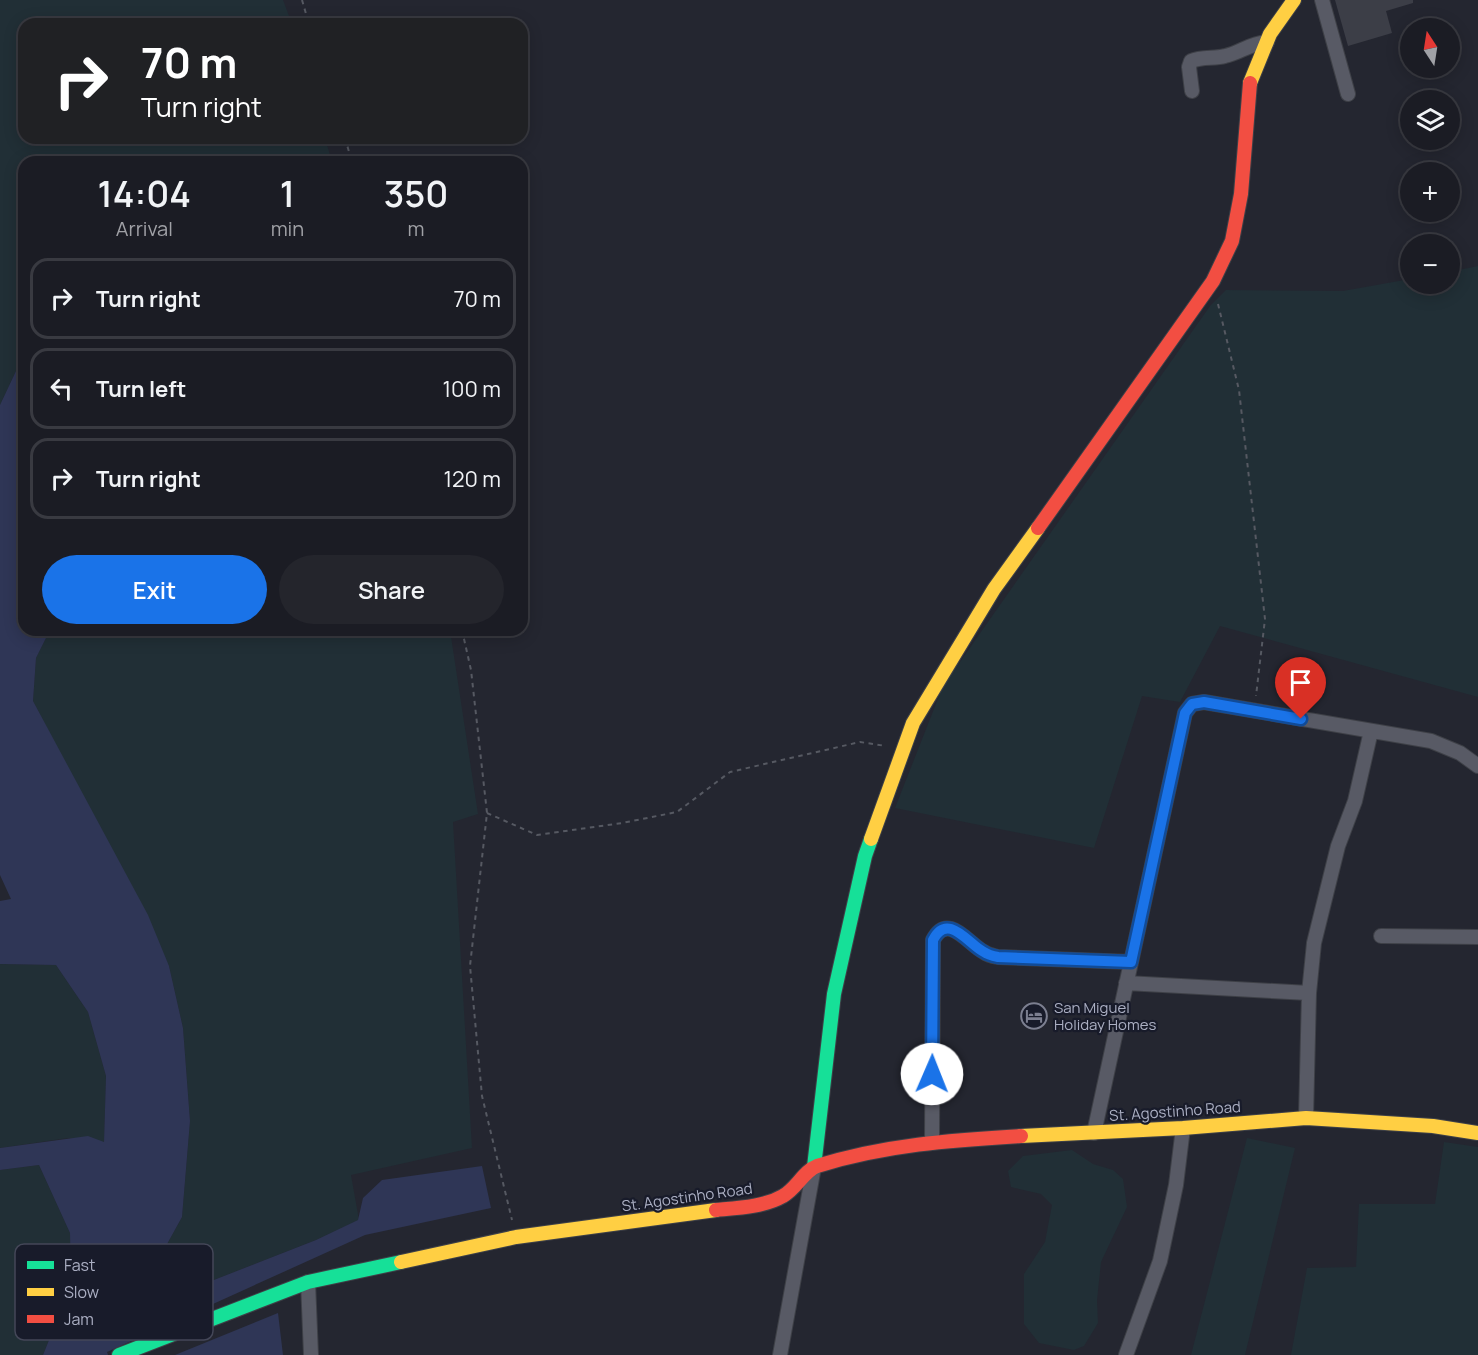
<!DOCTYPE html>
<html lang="en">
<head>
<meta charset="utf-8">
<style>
	body { margin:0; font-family:Manrope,sans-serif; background:#24252c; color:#f1f3f6; height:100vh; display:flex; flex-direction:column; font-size:22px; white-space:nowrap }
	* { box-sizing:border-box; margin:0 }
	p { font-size:20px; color:#a0a1a6 }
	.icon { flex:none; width:33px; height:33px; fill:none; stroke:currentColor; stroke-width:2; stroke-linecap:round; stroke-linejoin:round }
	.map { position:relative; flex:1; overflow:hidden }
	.drawer { position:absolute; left:18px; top:156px; width:510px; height:480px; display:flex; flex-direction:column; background:#1b1c24; border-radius:18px; box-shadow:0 3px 15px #0003,0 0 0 2px #393a41 }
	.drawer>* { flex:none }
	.hud { position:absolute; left:18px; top:18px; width:510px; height:126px; border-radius:18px; box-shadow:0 3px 15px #0003,0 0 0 2px #393a41; background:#202124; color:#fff; overflow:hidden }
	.needle { width:39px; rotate:348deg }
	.fabs { position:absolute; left:1400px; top:18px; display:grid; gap:12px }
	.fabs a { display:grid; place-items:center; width:60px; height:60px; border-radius:50%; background:#1b1c24; box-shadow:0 3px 15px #0003,0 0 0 2px #393a41; font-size:30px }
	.pin { position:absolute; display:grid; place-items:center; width:51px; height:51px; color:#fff; margin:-62px -26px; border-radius:50% 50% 50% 0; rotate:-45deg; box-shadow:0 0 6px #0007 }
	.pin .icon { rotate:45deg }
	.me { position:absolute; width:66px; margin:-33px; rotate:1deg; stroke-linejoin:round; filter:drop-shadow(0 0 4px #0008) }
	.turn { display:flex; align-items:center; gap:21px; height:126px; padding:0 24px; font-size:27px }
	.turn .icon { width:78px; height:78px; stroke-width:2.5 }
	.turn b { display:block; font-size:42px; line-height:51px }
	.eta { display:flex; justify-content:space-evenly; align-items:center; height:102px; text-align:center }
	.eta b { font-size:36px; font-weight:600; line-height:42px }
	.primary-button { display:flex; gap:12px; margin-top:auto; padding:12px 24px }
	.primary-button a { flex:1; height:69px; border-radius:36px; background:#1a73e8; color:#fff; font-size:24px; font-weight:600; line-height:69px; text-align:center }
	.primary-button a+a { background:#24252c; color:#f1f3f6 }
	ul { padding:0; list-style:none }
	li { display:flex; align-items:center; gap:18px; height:81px; margin:0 12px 9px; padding:0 12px; border:3px solid #393a41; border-radius:18px }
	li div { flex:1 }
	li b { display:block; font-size:22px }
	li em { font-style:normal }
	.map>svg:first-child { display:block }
	.green { fill:#212f36 }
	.water { fill:#2f3656 }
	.building { fill:#3c3e47 }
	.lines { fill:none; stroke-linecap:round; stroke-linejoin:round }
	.street-casing { stroke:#3e4047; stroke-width:16 }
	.fast-casing { stroke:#3e4047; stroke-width:16 }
	.slow-casing { stroke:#3e4047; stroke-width:16 }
	.jam-casing { stroke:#3e4047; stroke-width:16 }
	.path { stroke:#565962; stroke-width:2; stroke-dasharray:4.5 4.5; stroke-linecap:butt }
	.street { stroke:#585a65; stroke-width:14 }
	.fast { stroke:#16e098; stroke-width:14 }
	.slow { stroke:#ffcf43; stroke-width:14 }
	.jam { stroke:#f24e42; stroke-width:14 }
	.route-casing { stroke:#114b97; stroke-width:15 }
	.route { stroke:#1a73e8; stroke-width:10 }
	.labels { text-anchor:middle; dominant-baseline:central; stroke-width:4.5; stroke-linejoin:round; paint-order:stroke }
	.poi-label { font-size:15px; fill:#abafc3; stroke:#181b2a; text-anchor:start }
	.street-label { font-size:15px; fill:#abafc3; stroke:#181b2a }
	.key { fill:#181b2a; stroke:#444758; stroke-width:1.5 }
	.key-label { font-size:16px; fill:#abafc3 }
</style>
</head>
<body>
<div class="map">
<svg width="1478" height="1355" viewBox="0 0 1478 1355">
	<rect width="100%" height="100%" fill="#242630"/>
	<path class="green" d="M0,0H283L292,24H24V138H325L332,162H24V354L0,405Z
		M1478,266V697L1220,626L1180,702L1142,696L1094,848L895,808L943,686L1210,306L1226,290L1343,291L1410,279V284H1449V272Z
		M50,630H450L478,814L453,822L472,1148L351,1175L359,1220L316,1240L201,1285L158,1289L166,1246L182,1217L190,1121L183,1028L169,966L33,701L36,658Z
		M0,964L56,965L88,1012L106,1076L104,1143L68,1138L0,1148Z
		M1247,1138L1295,1148L1245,1355H1191Z
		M1444,1142L1478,1147V1355H1291L1307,1268L1356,1267L1359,1204H1435Z
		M1072,1150L1093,1164L1113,1170L1123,1179L1127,1207L1101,1262L1097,1300L1098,1323L1084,1346L1074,1350L1039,1343L1024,1324V1274L1045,1242L1052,1205L1041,1194L1011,1187L1008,1171L1023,1156Z
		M39,1165L70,1233L71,1285L43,1355H0V1170Z"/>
	<path class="water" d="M24,354V630H50L36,658L33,701L148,915L169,966L183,1028L190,1121L182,1217L166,1246L158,1289L201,1285L316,1240L358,1220L363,1198L382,1180L482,1166L491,1208L365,1235L107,1352L108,1355H43L71,1285L70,1233L39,1165L0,1170V1148L88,1136L104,1142L106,1076L88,1012L56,965L0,964V901L11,899L0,875V405Z
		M278,1313L283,1355H175Z"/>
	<path class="building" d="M1335,0H1413V3L1386,11L1392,33L1348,46Z"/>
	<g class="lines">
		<g class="street-casing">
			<path id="street" d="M1322,0L1348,94
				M1192,91L1189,67L1191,61C1202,56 1214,59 1225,56C1240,53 1248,44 1267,42
				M1381,936L1478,937
				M1126,983L1309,993
				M1306,1118L1309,993L1314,943L1338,846L1355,801L1371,731
				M1094,1133L1185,713L1192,704L1204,702L1431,741L1460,753L1478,766
				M932,1141L933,940C948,911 969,945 984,952C988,955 993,956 998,957L1131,962
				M308,1282L311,1355
				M780,1355L814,1167
				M1126,1355L1160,1261L1176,1185L1183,1128"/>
		</g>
		<g class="fast-casing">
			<path id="fast" d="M814,1167L834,994L865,856L871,839
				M119,1355L308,1282L401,1262"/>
		</g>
		<g class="slow-casing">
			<path id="slow" d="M1250,83L1270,34L1294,0
				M871,839L913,723L994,589L1038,528
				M1021,1136L1183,1128L1306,1118L1433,1126L1478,1133
				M401,1262L516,1237L716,1210"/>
		</g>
		<g class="jam-casing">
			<path id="jam" d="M1038,528L1213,281L1232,241L1241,194L1250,83
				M716,1210C738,1208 764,1207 783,1196C796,1189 804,1171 817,1166C884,1145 952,1140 1021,1136"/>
		</g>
		<path class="path" d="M302,0L309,24
			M345,138L352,162
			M1218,304L1239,390L1265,619L1256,696
			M462,630L471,670L487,813L470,966L482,1096L512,1220
			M487,813L537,835L622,823L677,812L730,772L860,742L886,746"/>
		<use href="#street" class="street"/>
		<use href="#fast" class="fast"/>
		<use href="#slow" class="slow"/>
		<use href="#jam" class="jam"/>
	</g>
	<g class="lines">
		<g class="route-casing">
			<path id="route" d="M932,1074L933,940C948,911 969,945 984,952C988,955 993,956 998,957L1131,962L1185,713L1192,704L1204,702L1301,719"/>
		</g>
		<use href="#route" class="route"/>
	</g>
	<defs>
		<g id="hotel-ring" transform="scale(1.35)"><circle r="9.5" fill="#181b2a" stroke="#7c7f90" stroke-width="1.5"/><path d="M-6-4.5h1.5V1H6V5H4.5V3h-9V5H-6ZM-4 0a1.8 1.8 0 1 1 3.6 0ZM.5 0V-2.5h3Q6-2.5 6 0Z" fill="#7c7f90"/></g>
	</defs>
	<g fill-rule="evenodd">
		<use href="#hotel-ring" x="1034" y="1016"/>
	</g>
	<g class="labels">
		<g class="poi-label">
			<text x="1054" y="1007">San Miguel<tspan x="1054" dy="17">Holiday Homes</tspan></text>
		</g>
		<g class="street-label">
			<text transform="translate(1175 1111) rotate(-4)">St. Agostinho Road</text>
			<text transform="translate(687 1197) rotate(-8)">St. Agostinho Road</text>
		</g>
	</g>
	<rect x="15" y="1244" width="198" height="96" rx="9" class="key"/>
	<rect x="27" y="1261" width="27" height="8" fill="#16e098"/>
	<rect x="27" y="1288" width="27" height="8" fill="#ffcf43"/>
	<rect x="27" y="1315" width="27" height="8" fill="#f24e42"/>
	<g class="key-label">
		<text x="64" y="1271">Fast</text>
		<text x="64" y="1298">Slow</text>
		<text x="64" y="1325">Jam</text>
	</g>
</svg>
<div class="fabs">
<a><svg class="needle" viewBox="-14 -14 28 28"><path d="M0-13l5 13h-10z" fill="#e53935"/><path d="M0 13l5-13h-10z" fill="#a0a1a6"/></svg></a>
<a><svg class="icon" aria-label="layers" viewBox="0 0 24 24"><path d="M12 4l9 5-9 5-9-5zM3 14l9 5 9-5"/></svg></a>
<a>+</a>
<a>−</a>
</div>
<div class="pin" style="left:1301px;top:719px;background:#d93025"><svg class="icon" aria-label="arrive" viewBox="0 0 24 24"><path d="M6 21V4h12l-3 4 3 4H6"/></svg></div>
<svg class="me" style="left:932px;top:1074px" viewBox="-20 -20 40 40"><circle r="19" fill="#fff"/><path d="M0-13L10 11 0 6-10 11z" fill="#1a73e8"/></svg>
<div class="hud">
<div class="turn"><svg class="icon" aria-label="right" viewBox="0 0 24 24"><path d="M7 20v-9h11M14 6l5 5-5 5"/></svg><div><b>70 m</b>Turn right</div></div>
</div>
<section class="drawer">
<div class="eta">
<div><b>14:04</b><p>Arrival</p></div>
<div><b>1</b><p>min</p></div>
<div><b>350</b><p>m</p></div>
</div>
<ul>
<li><svg class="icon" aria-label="right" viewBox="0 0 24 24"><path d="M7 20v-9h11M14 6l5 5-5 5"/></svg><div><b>Turn right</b></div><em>70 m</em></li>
<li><svg class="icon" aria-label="left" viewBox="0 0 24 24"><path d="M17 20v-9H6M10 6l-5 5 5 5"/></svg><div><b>Turn left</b></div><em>100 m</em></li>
<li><svg class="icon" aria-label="right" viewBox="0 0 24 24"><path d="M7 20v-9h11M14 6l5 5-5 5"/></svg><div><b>Turn right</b></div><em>120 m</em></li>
</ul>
<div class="primary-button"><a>Exit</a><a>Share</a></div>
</section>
</div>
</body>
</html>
